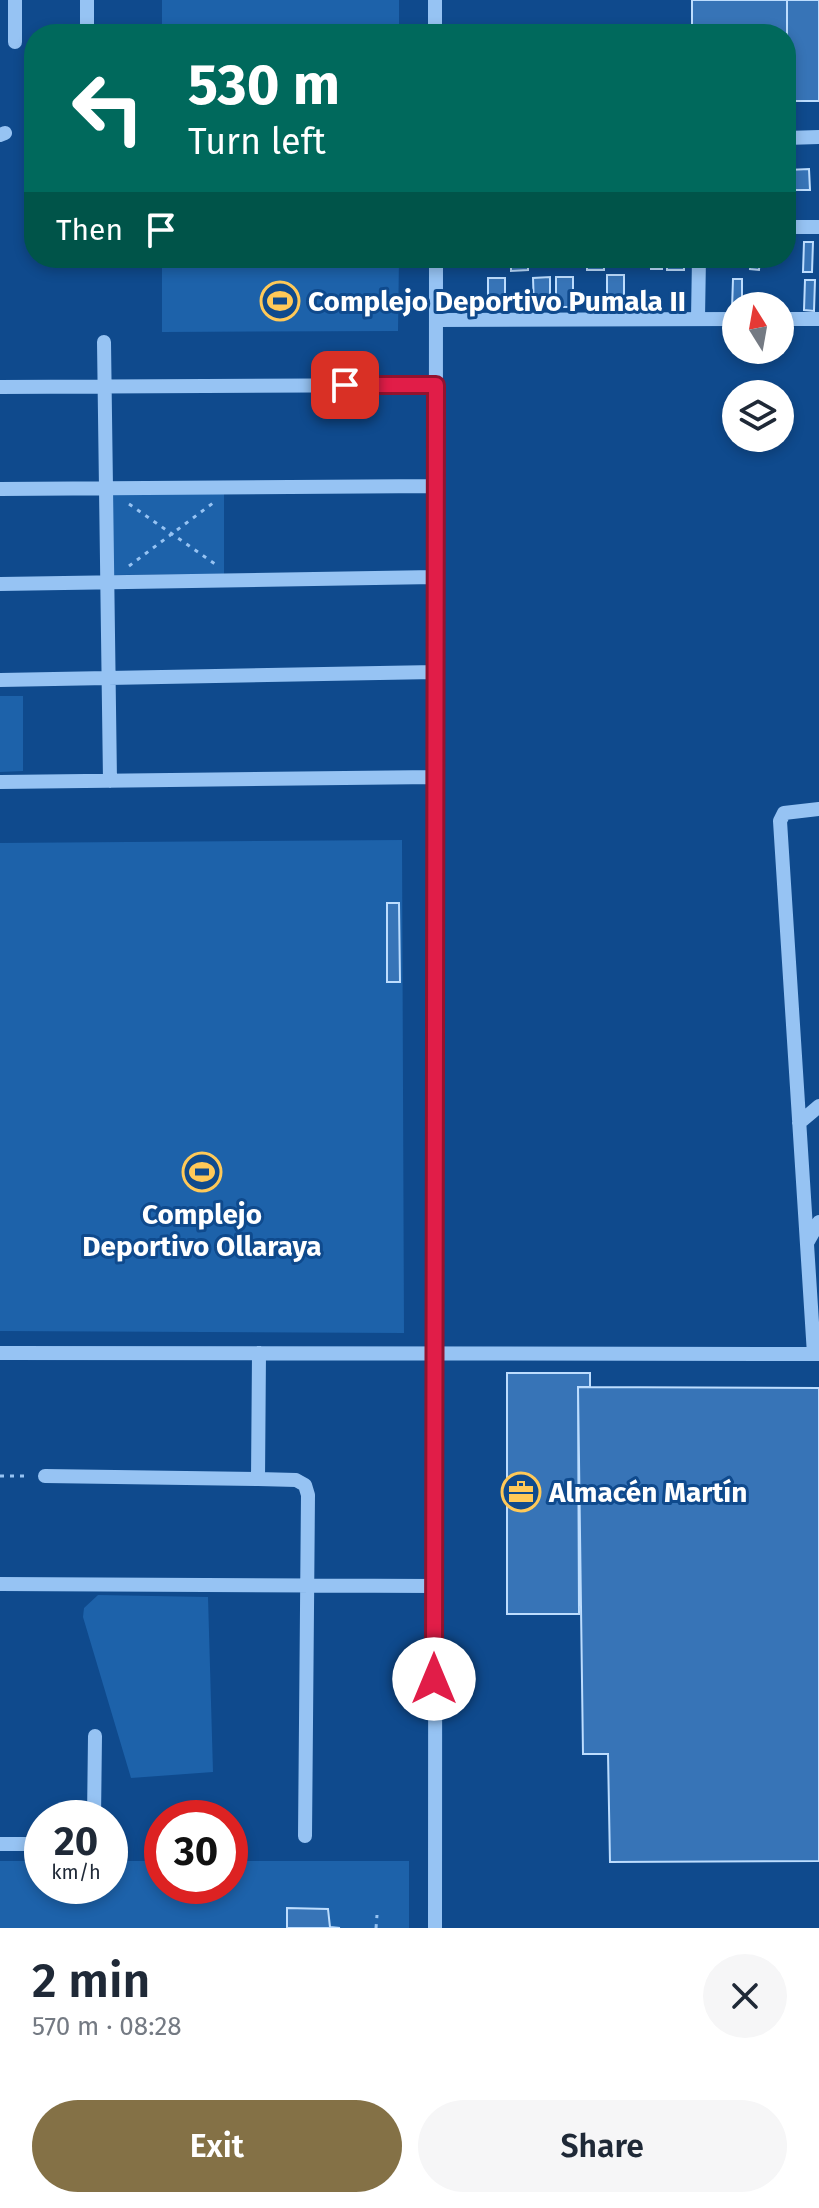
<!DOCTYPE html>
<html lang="en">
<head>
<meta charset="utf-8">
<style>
	body { margin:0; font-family:"Fira Sans",sans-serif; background:#f6f6f7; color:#1f2937; height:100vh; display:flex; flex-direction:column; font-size:30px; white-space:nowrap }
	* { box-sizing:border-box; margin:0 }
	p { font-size:26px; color:#747a83 }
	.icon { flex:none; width:44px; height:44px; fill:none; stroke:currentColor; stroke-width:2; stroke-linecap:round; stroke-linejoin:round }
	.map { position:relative; height:1928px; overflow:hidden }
	.side { display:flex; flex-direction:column; background:#fff; flex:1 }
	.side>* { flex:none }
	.top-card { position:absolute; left:24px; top:24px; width:772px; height:244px; border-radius:32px; box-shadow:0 4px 12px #0003; background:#00695c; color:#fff; overflow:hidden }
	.needle { width:52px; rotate:349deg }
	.fabs { position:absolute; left:722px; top:292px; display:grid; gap:16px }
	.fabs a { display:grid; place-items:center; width:72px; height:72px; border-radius:50%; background:#fff; box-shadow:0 4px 12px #0003; font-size:40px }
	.speed { position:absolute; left:24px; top:1800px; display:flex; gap:16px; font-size:40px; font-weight:700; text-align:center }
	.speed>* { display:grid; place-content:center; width:104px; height:104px; border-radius:50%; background:#fff; box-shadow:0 4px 12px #0003; line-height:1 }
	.speed small { font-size:20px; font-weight:400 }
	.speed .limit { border:12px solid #d22; background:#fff; color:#111 }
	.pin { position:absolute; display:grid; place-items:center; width:68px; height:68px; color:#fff; margin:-34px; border-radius:16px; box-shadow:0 4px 12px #0006 }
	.me { position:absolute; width:88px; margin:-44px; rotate:0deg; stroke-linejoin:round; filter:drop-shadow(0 0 6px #0008) }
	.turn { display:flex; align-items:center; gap:28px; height:168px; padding:0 32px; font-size:36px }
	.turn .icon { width:104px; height:104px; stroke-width:2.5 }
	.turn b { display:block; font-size:56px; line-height:68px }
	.then { display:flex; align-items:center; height:76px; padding:0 32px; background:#0003; gap:16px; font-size:30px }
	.round { display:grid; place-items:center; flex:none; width:84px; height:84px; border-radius:42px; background:#f6f6f7 }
	.headline { display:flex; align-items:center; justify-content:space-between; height:136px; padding:0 32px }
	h1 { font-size:48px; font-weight:600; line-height:60px }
	.primary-button { display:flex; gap:16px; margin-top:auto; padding:16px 32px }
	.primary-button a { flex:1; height:92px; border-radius:48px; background:#847146; color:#fff; font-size:32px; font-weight:600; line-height:92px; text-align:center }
	.primary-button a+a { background:#f6f6f7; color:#1f2937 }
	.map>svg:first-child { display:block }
	.green { fill:#1d62aa }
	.building { fill:#3774b7; stroke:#bdddfe; stroke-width:2 }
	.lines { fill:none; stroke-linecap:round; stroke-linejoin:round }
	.path { stroke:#96c3f3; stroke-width:3; stroke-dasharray:4 6; stroke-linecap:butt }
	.minor { stroke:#96c3f3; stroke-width:14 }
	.route-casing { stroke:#92132f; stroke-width:20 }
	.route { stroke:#e11d48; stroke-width:14 }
	.labels { text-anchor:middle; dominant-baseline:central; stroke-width:6; stroke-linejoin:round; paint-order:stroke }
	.poi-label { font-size:28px; font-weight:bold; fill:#fff; stroke:#0f4a8d; text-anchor:start }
</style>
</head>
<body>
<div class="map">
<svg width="819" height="1928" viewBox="0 0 819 1928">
	<rect width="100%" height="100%" fill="#0f4a8d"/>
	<path class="green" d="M162,0H399V34H162Z
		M162,258H399L398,331L162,332Z
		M224,492V574L113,575L112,494Z
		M0,696H23V771L0,772Z
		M402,840L404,1333L0,1331V843Z
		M98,1595L208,1597L213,1772L131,1778L83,1617L84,1608Z
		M0,1861H42V1886H110V1861H162V1886H230V1861H409V1928H0Z"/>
	<path class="building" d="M692,0H787V101L786,34H692Z
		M787,0H819V101H787Z
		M809,169L810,190H788V170Z
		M804,242H813L812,272H803Z
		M511,258H528V270L511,271Z
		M587,258H604V270H587Z
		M651,258H662V269H651Z
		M667,258H684V270H667Z
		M751,258H760L759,270L750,269Z
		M607,275H624V306H607Z
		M550,277V308H534L533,278Z
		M556,277H573V307H556Z
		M488,278H505V309H488Z
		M733,279H742V306L736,309H732Z
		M805,280H815L814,311L804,310Z
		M387,903H399L400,982H387Z
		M507,1373H590V1387H578L579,1614H507Z
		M578,1387L819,1388V1861L610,1862L608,1754H583Z
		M287,1908L328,1909L330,1927L340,1928H287Z"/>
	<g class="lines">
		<path class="path" d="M129,504L218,566
			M129,566L213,503
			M0,1476H29
			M376,1928L377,1915"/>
		<path class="minor" d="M15,0V42
			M87,0V34
			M435,0V34
			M0,135L5,133
			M786,138L819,137
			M786,227H819
			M90,258V259
			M698,318L699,258
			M780,319H819
			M436,320L736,319
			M104,342L110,781
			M0,387L436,385
			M0,489L435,486
			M0,584L435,577
			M0,680L435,672
			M0,782L435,777
			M799,1123L819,1106
			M807,1243L819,1222
			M0,1353L819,1354
			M814,1354L780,821L784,813L819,809
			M45,1476L258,1479L296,1480L305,1485L308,1495L305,1836
			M258,1479L259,1353
			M0,1584L434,1586
			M94,1818L95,1736
			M0,1844H42
			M435,1928L436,258"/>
	</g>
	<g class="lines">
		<g class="route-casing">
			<path id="route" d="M345,385H436L434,1679"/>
		</g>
		<use href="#route" class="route"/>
	</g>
	<defs>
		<g id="stadium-ring" transform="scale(2)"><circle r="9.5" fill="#0f4a8d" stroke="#ffc958" stroke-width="1.5"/><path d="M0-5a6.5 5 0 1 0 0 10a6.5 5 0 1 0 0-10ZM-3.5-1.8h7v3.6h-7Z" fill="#ffc958"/></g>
		<g id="office-ring" transform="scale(2)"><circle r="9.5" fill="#0f4a8d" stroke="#ffc958" stroke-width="1.5"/><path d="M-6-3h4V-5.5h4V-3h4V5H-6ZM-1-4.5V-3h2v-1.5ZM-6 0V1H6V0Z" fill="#ffc958"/></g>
	</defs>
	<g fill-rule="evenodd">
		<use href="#stadium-ring" x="280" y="301"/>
		<use href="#stadium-ring" x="202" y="1172"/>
		<use href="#office-ring" x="521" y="1492"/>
	</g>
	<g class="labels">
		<g class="poi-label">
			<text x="308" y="301">Complejo Deportivo Pumala II</text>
			<text x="202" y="1214" text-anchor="middle">Complejo<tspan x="202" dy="32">Deportivo Ollaraya</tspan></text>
			<text x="549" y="1492">Almacén Martín</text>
		</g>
	</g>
</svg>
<div class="fabs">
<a><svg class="needle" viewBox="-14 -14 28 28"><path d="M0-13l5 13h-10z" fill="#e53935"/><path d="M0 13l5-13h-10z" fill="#747a83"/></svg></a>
<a><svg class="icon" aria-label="layers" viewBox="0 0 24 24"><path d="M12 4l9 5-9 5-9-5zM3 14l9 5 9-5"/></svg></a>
</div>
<div class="speed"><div>20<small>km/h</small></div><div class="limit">30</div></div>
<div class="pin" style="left:345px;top:385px;background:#d93025"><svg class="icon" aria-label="arrive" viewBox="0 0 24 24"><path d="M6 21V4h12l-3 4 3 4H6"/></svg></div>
<svg class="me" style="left:434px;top:1679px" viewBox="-20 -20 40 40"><circle r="19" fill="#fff"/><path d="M0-13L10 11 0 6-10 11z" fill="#e11d48"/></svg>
<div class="top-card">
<div class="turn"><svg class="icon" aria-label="left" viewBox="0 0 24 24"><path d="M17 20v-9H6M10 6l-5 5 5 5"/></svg><div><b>530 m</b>Turn left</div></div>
<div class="then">Then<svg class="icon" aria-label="arrive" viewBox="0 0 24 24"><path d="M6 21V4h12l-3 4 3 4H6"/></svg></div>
</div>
</div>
<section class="side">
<div class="headline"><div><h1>2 min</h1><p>570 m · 08:28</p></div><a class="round"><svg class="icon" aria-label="close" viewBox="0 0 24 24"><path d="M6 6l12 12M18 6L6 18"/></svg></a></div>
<div class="primary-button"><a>Exit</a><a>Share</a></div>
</section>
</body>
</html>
